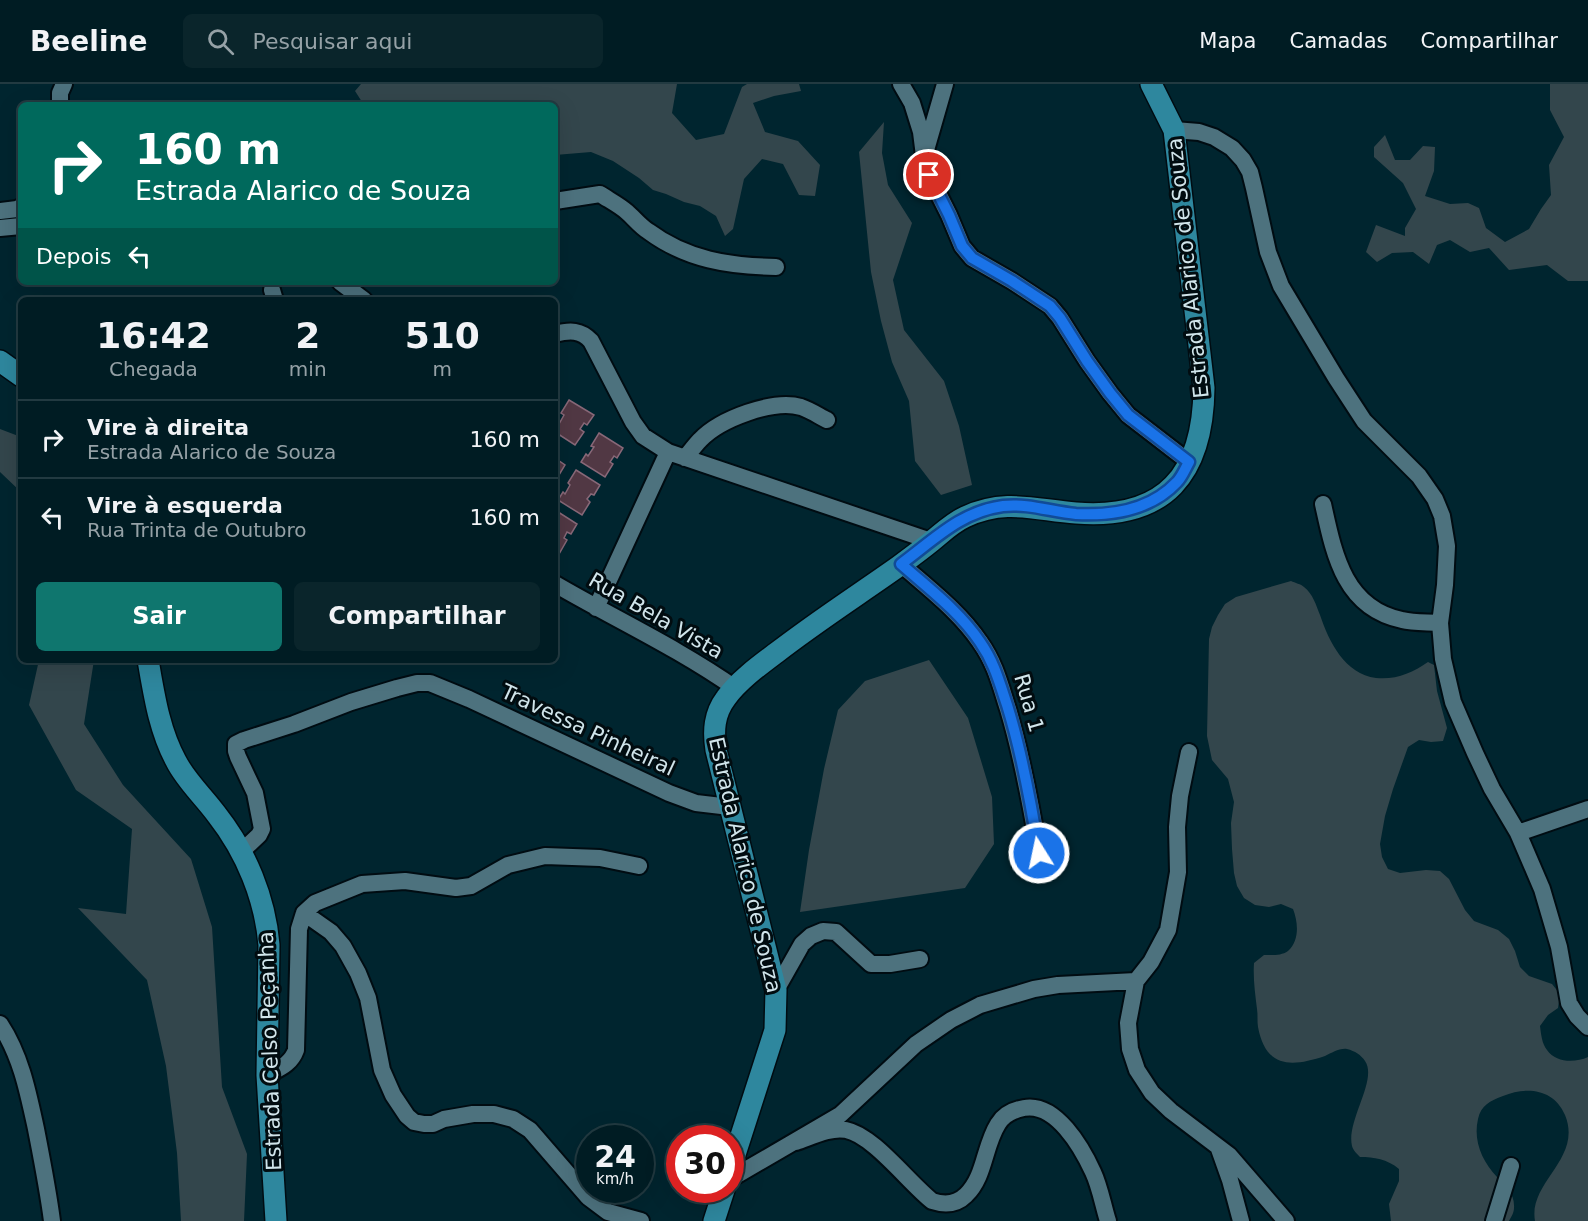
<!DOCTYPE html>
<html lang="pt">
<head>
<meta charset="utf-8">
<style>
	body { margin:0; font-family:"DejaVu Sans",sans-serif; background:#0a252b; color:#f1f3f6; height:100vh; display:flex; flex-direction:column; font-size:22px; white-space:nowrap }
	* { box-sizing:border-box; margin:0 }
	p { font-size:20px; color:#95a1a6 }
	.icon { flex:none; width:33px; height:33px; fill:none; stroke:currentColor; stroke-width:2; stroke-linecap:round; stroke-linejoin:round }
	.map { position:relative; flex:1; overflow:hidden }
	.side { position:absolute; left:18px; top:213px; width:540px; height:366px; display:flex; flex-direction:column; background:#001c23; border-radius:9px; box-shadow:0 6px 24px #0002,0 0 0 2px #223a41 }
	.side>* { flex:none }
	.banner { position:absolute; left:18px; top:18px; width:540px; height:183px; border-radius:9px; box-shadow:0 6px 24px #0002,0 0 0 2px #223a41; background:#00695c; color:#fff; overflow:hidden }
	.speed { position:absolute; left:576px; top:1041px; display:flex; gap:12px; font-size:30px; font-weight:700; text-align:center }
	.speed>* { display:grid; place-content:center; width:78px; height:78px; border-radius:50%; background:#001c23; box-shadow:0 6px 24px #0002,0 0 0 2px #223a41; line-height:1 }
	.speed small { font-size:15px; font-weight:400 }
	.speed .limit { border:9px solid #d22; background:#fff; color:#111 }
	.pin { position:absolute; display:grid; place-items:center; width:51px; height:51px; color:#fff; margin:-26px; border:3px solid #fff; border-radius:50%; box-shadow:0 2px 6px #0007 }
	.me { position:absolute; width:66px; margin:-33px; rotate:350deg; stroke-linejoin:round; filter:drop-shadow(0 0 4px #0008) }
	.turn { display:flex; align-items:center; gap:21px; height:126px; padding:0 18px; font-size:27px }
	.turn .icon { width:78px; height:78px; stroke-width:2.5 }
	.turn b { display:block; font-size:42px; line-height:51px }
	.then { display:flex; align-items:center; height:57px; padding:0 18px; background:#0003; gap:12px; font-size:22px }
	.eta { display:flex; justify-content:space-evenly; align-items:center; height:102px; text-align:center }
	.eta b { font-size:36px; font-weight:600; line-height:42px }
	.action { display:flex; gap:12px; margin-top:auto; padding:12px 18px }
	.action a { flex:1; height:69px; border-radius:9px; background:#0f766e; color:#fff; font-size:24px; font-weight:600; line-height:69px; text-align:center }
	.action a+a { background:#0a252b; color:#f1f3f6 }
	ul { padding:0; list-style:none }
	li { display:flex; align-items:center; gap:18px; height:78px; padding:0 18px; border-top:2px solid #223a41 }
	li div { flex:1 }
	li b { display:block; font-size:22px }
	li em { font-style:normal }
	header { display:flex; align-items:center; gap:36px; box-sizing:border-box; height:84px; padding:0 30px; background:#001c23; border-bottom:2px solid #223a41 }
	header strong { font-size:28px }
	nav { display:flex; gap:33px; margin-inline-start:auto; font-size:21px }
	.search { width:420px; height:54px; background:#0a252b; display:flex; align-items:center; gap:15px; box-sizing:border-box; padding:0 21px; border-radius:9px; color:#95a1a6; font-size:22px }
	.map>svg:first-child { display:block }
	.green { fill:#33464c }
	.building { fill:#513844; stroke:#886878; stroke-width:1.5 }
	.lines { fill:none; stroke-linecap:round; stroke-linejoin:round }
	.minor-casing { stroke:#000c12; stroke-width:20 }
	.major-casing { stroke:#000c12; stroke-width:24 }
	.minor { stroke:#4d727e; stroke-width:16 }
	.major { stroke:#2e879e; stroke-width:21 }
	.route-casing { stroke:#114b97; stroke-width:15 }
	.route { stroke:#1a73e8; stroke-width:10 }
	.labels { text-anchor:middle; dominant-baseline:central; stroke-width:6; stroke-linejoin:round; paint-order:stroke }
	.street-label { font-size:21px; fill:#d1e5eb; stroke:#010c10 }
</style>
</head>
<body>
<header>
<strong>Beeline</strong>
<div class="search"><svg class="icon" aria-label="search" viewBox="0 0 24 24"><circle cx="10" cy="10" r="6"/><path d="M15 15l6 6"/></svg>Pesquisar aqui</div>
<nav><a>Mapa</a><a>Camadas</a><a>Compartilhar</a></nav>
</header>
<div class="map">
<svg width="1588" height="1137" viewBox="0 0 1588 1137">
	<rect width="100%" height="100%" fill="#00252f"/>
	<path class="green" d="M361,0H677L672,29L696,56L724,50L742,3L747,0H799L801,7L774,12L753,19L765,48L798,57L820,81L815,112L799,111L783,80L762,75L744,95L733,145L725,152L716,132L700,122L684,118L666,110L653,106L639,94L613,77L591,68L555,71V21H364L355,7Z
		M1550,0H1588V197H1568L1547,181L1509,186L1489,164L1470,168L1450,156L1437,161L1429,180L1413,168L1392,169L1377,178L1366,168L1376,141L1405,152V144L1416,125L1403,99L1374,73V63L1385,51L1395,76H1410L1423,62L1435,63L1434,87L1425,112L1450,120L1468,119L1479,124L1486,144L1505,158L1529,145L1541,125L1551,111L1549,81L1564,53L1550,26Z
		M884,38L882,69L888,101L912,139L893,196L904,246L944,297L959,342L972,401L941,411L915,377L909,317L892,278L881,237L871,188L859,68Z
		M0,345L21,353V408L0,388Z
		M1291,497C1295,499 1301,500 1304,503C1313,510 1316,521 1320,531C1329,558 1345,590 1376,594C1396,596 1412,589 1428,578L1434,581L1437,607L1447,644L1443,657L1431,658L1419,656L1408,663L1393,705L1385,732L1380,760L1382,773L1388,785L1400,789L1426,786L1440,787L1449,795L1465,826L1474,837L1498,846L1509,855L1515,867L1520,883L1529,892L1552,900L1560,910L1558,924L1548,931L1540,942C1541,950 1542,960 1547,966C1556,979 1575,979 1588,973V1137H1535C1528,1098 1583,1075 1565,1031C1554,1005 1527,1002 1503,1012C1490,1017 1481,1021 1478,1035C1473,1057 1482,1077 1497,1093C1506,1102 1515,1110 1514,1124C1514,1129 1511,1133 1509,1137H1391L1389,1120L1399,1097V1085C1387,1075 1374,1073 1360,1073C1357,1070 1353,1066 1352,1062C1346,1037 1378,996 1365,977C1361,971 1355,967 1347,965C1339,964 1332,969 1325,972C1292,983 1266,985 1258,943C1257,937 1258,931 1257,925C1255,909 1253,894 1254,879L1264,871C1272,871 1281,872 1288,867C1300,856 1298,838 1293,825L1281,820L1269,823L1255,821L1244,814L1237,802L1234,789L1232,765L1231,739L1234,718L1228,695L1212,676L1207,652L1209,555L1212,543L1218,531L1225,520L1236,513Z
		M39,576H94L84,640L123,701L191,775L212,843L222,1003L247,1070L244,1137H181L177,1069L166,982L147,896L78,824L126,830L132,745L76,706L29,621Z
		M929,576L968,634L992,713L994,760L965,804L800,828L809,766L824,685L838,626L865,597Z"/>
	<path class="building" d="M569,316L594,331L587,341L584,339L580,345L584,348L575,361L555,348V340L556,338L559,340L564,331L561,329Z
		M599,349L623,364L617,374L614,372L610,378L613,380L605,393L581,378L586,370L588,372L594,363L591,362Z
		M555,374L565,381L559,391L556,389L555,390Z
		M576,386L600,401L594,411L591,410L587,415L590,418L582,431L558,416L563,408L565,410L570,401L568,399Z
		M555,426L577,440L571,450L567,448L564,454L567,456L559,470L555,468Z"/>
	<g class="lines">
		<g class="minor-casing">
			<path id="minor" d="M901,0L912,19L921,48L924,72L929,91L949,131L962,162L972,174L1012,197L1050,222L1060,234L1087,277L1110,309L1128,331L1189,378
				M60,21V9L64,0
				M1174,46L1199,48L1214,53L1232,64L1243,76L1250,88L1254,104L1268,168L1281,202L1336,294L1364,337L1419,392L1435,415L1442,432L1447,462L1445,501L1440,539L1443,575L1453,618L1475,669L1492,705L1518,749L1542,805L1559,863L1569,919L1577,932L1588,943
				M926,66L945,0
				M555,117L600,110C609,116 619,121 627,128C634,134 640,142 648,147C687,176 729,182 776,183
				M0,127L17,125L21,123
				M0,144L21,142
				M340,198L364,216
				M272,206L275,216
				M555,250C570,246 581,246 591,257L633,338L643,352L668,368L931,457
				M685,374C690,368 695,361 700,356C720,335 773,315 801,323C810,326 819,332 827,336
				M1323,420C1334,470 1344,524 1402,536C1414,539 1427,538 1440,539
				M901,480C928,504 959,527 980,558C995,579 1000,600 1008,625C1022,672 1031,721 1039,769
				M555,500C615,535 678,564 735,604
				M596,524L668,368
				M1189,668L1180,712L1177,743L1178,788L1168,846L1151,878L1136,897L1128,939L1130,965L1137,986L1152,1009L1171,1027L1229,1071L1286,1137
				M1518,749L1588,725
				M241,768L259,751L262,745L255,709L238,673L236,667V660L244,656L294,640L351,618L397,604L417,599H430L469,615L669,709L696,719L730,723
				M304,829L331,848L343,862L358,889L368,914L382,986L393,1011L407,1032L414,1038L424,1040H433L444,1035L473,1030H494L513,1035L530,1046L588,1113L608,1128L641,1137
				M776,906L802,860L811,852L823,847L836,848L871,880H890L920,875
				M0,940C21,972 28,1008 36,1045C42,1076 48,1106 52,1137
				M267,991C280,984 291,980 296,966L299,845L304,829L315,819L362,800L405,797L456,804L471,802L508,781L545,772L600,774L639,782
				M796,1058C811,1053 830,1043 846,1046C873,1051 909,1099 932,1117C944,1121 956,1121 966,1111C985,1093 984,1062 998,1040C1004,1030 1013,1026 1024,1024C1056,1018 1082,1064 1093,1088C1100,1103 1103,1121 1108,1137
				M1219,1065L1230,1096L1241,1137
				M730,1095L840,1031L916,960L951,936L980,921L1034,905L1058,901L1136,897
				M1494,1137L1511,1082"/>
		</g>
		<g class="major-casing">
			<path id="major" d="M0,277L21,292
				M148,576C154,610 159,646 176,677C186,697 204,713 217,731C246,768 265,814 269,861L267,991L276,1137
				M730,1086L775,946L776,906L716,666C713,647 714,630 726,614C738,597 760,581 776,569C816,538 858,511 899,482C910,474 921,466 932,457C942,449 952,439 965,433C1006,414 1035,426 1076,429C1166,436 1203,390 1204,304L1174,46L1151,0
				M714,1137L724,1106"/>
		</g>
		<use href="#minor" class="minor"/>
		<use href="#major" class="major"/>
	</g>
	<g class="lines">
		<g class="route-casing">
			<path id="route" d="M929,91L949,131L962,162L972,174L1012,197L1050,222L1060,234L1087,277L1110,309L1128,331L1189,378C1185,385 1182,393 1177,398C1151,426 1113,432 1076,430C1052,428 1028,419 1003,422C960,428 935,455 901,480C928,504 959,527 980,558C994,578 999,597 1007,621C1022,669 1031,719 1039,769"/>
		</g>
		<use href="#route" class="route"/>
	</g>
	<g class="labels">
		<g class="street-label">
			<text transform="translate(1188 184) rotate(-96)">Estrada Alarico de Souza</text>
			<text transform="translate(656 532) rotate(30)">Rua Bela Vista</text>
			<text transform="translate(1029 619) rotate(74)">Rua 1</text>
			<text transform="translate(588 646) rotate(25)">Travessa Pinheiral</text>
			<text transform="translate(745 781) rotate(77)">Estrada Alarico de Souza</text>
			<text transform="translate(270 967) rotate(-92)">Estrada Celso Peçanha</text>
		</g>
	</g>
</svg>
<div class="speed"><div>24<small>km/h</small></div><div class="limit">30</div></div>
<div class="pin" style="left:929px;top:91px;background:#d93025"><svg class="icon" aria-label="arrive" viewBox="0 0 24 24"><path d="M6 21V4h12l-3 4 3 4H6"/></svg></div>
<svg class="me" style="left:1039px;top:769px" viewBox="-20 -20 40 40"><circle r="17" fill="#1a73e8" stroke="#fff" stroke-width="3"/><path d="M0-11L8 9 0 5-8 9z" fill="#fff"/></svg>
<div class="banner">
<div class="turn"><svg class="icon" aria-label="right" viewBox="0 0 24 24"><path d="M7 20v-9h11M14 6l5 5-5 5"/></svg><div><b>160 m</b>Estrada Alarico de Souza</div></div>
<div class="then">Depois<svg class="icon" aria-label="left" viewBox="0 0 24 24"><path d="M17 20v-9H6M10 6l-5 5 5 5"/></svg></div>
</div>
<section class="side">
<div class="eta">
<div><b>16:42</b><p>Chegada</p></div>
<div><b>2</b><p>min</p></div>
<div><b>510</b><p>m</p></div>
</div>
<ul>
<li><svg class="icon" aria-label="right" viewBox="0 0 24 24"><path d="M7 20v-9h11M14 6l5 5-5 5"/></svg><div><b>Vire à direita</b><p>Estrada Alarico de Souza</p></div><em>160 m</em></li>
<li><svg class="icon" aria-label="left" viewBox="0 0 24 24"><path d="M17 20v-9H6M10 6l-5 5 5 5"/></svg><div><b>Vire à esquerda</b><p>Rua Trinta de Outubro</p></div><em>160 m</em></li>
</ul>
<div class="action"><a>Sair</a><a>Compartilhar</a></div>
</section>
</div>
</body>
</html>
